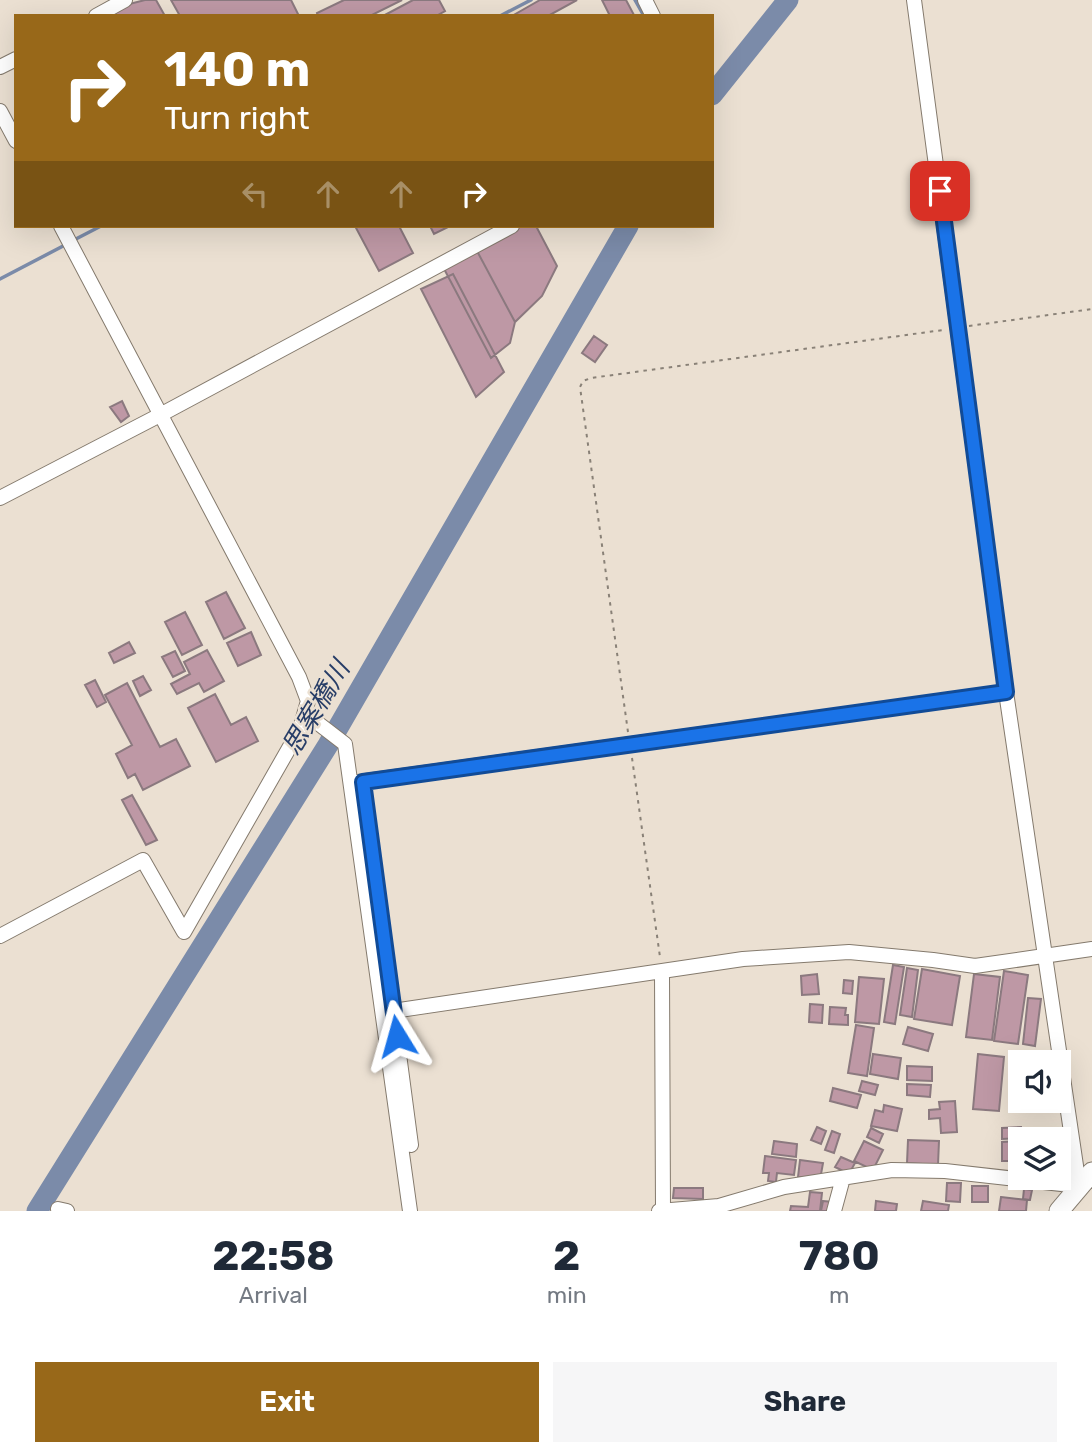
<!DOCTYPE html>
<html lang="en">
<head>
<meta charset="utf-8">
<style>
	body { margin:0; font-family:Rubik,"Noto Sans JP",sans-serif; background:#f6f6f7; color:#1f2937; height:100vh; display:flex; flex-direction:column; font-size:26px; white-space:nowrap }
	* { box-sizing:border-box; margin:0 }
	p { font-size:23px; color:#747a83 }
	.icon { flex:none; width:38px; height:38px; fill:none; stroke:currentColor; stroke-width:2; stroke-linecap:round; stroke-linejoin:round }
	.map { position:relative; height:1211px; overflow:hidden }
	.side { display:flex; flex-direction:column; background:#fff; flex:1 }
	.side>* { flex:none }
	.guide { position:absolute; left:14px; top:14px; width:700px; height:214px; border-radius:0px; box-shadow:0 7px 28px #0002; background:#986819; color:#fff; overflow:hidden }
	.tools { position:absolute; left:1008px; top:1050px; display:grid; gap:14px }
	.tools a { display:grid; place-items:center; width:63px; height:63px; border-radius:0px; background:#fff; box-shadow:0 7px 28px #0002; font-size:35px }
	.pin { position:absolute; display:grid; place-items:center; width:60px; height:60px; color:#fff; margin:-30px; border-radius:14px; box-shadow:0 4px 10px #0006 }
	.me { position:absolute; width:77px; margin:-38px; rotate:352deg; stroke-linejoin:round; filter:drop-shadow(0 0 5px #0008) }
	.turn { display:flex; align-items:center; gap:24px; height:147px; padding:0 35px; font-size:32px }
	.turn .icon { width:91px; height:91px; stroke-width:2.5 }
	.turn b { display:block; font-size:49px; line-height:60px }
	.lanes { display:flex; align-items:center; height:66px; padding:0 35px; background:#0003; justify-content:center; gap:35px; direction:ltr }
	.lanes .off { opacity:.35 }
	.eta { display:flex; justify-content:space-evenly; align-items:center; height:119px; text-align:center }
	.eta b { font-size:42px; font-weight:700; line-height:49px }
	.cta { display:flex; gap:14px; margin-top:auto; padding:14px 35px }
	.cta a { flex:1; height:80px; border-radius:0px; background:#986819; color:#fff; font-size:28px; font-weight:700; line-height:80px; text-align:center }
	.cta a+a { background:#f6f6f7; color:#1f2937 }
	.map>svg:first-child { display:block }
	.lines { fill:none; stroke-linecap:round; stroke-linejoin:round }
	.stream { stroke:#7b8ba9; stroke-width:3.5 }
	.river { stroke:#7b8ba9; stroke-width:21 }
	.building { fill:#be98a5; stroke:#8b797f; stroke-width:2 }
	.street-casing { stroke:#847a6d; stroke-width:16 }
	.secondary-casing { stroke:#847a6d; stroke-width:21 }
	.path { stroke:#898177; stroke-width:2; stroke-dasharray:3.5 5; stroke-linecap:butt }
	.street { stroke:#fff; stroke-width:14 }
	.secondary { stroke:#fff; stroke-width:19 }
	.route-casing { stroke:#114b97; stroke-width:18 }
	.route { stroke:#1a73e8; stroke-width:12 }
	.labels { text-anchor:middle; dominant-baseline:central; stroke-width:5; stroke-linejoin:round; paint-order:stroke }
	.water-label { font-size:26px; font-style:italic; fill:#273d67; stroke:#ebe0d2 }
</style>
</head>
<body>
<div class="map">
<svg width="1092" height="1211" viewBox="0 0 1092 1211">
	<rect width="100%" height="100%" fill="#ebe0d2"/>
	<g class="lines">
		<path class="stream" d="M635,0L644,16
			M500,16L531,0
			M72,241L101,226
			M0,279L65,245"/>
		<path class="river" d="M712,95L788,0
			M37,1211L328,745L628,226"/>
	</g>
	<path class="building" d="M145,0H156L165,16H109L106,10Z
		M171,0H291L299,16H180Z
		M344,0H402L370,16H318L317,13Z
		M413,0H439L445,11L436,16H383Z
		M540,0H577L548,16H512Z
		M602,0H626L634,15L610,16Z
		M355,226H399L413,253L379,271Z
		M430,226H450L434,234Z
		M503,226H536L557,266L542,296L515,322L477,251Z
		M477,251L515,322L510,343L491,358L442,265Z
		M453,274L504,372L476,397L421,289Z
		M594,336L607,345L595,362L582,353Z
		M122,401L129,416L121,422L110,407Z
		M226,592L245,628L224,639L206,602Z
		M185,612L202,645L182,655L165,622Z
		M251,632L261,655L238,666L227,643Z
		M129,642L135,653L114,663L109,653Z
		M207,650L224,681L204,692L199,683L177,694L171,684L190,674L184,662Z
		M175,651L185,671L173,677L162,657Z
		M143,676L151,690L140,696L133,681Z
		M95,680L106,702L97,707L85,685Z
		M127,683L160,747L176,739L190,766L143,790L135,774L128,778L116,754L132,745L105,695Z
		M215,694L231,725L246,717L258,741L216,762L188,708Z
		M132,795L157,840L146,845L122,800Z
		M893,965L904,967L895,1024L884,1022Z
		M907,968L918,970L912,1017L900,1015Z
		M922,969L960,976L952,1025L914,1019Z
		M1004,971L1028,975L1018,1044L994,1041Z
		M817,974L819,994L802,995L801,976Z
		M974,974L1000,977L992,1040L966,1037Z
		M859,977L884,979L879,1024L855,1022Z
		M844,980L853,981L852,994L843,993Z
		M1028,998L1041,999L1035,1046L1023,1044Z
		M810,1004L823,1005L822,1023L809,1022Z
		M830,1007L846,1008L845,1015H848V1025L829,1024Z
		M856,1025L874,1028L867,1076L848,1073Z
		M908,1027L933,1034L928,1051L903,1044Z
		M873,1054L901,1058L898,1079L870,1074Z
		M978,1054L1004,1057L999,1111L973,1109Z
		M907,1066L932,1067V1081L907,1080Z
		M862,1081L878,1085L875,1095L859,1091Z
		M907,1084L931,1085L930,1097L907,1095Z
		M833,1088L861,1095L857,1108L830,1101Z
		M955,1101L957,1132L941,1133L940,1118L929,1119V1110L940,1109L939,1102Z
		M884,1105L902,1109L897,1131L871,1126L875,1110L883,1112Z
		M817,1127L826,1131L821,1144L811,1140Z
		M1021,1127L1022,1138L1002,1139V1128Z
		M871,1128L883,1134L879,1143L867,1137Z
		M832,1131L840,1134L834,1153L825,1150Z
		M908,1140L939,1141L938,1165L907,1163Z
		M774,1141L797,1144L796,1157L772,1154Z
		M864,1141L883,1150L873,1170L854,1161Z
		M1020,1141V1161H1002V1142Z
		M765,1156L796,1160L794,1175L777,1173L776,1182L768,1181L769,1173H763Z
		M841,1157L855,1163L849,1174L835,1167Z
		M800,1160L823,1163L820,1180L798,1177Z
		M947,1183H961L960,1202L946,1201Z
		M972,1186H988V1202H972Z
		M674,1188H703V1199L673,1198Z
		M1024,1189L1032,1190L1030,1200L1023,1199Z
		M810,1192L822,1193L820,1211H790L791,1206L808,1207Z
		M1001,1197L1027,1200L1026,1211H999Z
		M823,1201L833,1202L832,1211H821Z
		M876,1201L897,1204L896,1211H875Z
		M923,1201L949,1205L948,1211H921Z"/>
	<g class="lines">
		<g class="street-casing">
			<path id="street" d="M645,0L653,16
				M96,16L125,0
				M0,67L16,59
				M0,111L16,141
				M0,498L160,415L512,226
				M306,714L345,744L410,1211
				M363,782L411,1145
				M351,783L1006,692
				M0,936L143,860L184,932L300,729L308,701L299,677L61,226
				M662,972L663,1210
				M393,1011L743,959L849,952L933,960L975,966L1092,949
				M58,1209L67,1211
				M659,1211L719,1206L784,1187L892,1170L945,1171L1079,1186L1006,692L914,0
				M834,1211L843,1178"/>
		</g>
		<g class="secondary-casing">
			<path id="secondary" d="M1059,1211L1092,1172"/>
		</g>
		<path class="path" d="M969,326L1092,309
			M628,732L580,387L583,381L591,378L943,330
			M632,758L660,957"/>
		<use href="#street" class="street"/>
		<use href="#secondary" class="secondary"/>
	</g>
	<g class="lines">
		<g class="route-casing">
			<path id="route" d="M397,1036L363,782L1006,692L940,191"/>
		</g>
		<use href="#route" class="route"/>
	</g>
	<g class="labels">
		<g class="water-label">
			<text transform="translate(316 708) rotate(-59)">思案橋川</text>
		</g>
	</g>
</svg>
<div class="tools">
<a><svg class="icon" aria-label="sound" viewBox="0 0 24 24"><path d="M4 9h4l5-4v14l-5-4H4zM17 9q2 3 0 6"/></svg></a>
<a><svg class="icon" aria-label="layers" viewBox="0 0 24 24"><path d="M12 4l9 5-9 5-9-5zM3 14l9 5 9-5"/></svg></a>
</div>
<div class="pin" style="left:940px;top:191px;background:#d93025"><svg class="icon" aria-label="arrive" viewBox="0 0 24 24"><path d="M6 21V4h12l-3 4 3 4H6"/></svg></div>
<svg class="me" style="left:397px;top:1036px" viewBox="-20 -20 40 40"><path d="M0-17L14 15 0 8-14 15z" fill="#1a73e8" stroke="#fff" stroke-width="4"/></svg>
<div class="guide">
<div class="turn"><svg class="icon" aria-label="right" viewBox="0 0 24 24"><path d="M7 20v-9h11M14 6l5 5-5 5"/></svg><div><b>140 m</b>Turn right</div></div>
<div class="lanes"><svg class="icon off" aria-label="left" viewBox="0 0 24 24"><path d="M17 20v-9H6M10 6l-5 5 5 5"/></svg><svg class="icon off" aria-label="ahead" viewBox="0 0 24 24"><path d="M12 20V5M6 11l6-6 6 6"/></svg><svg class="icon off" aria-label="ahead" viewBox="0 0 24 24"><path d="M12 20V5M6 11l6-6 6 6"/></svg><svg class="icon" aria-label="right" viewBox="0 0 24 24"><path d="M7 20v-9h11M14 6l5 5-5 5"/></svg></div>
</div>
</div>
<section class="side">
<div class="eta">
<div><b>22:58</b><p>Arrival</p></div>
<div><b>2</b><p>min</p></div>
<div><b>780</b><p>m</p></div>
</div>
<div class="cta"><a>Exit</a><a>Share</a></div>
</section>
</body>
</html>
